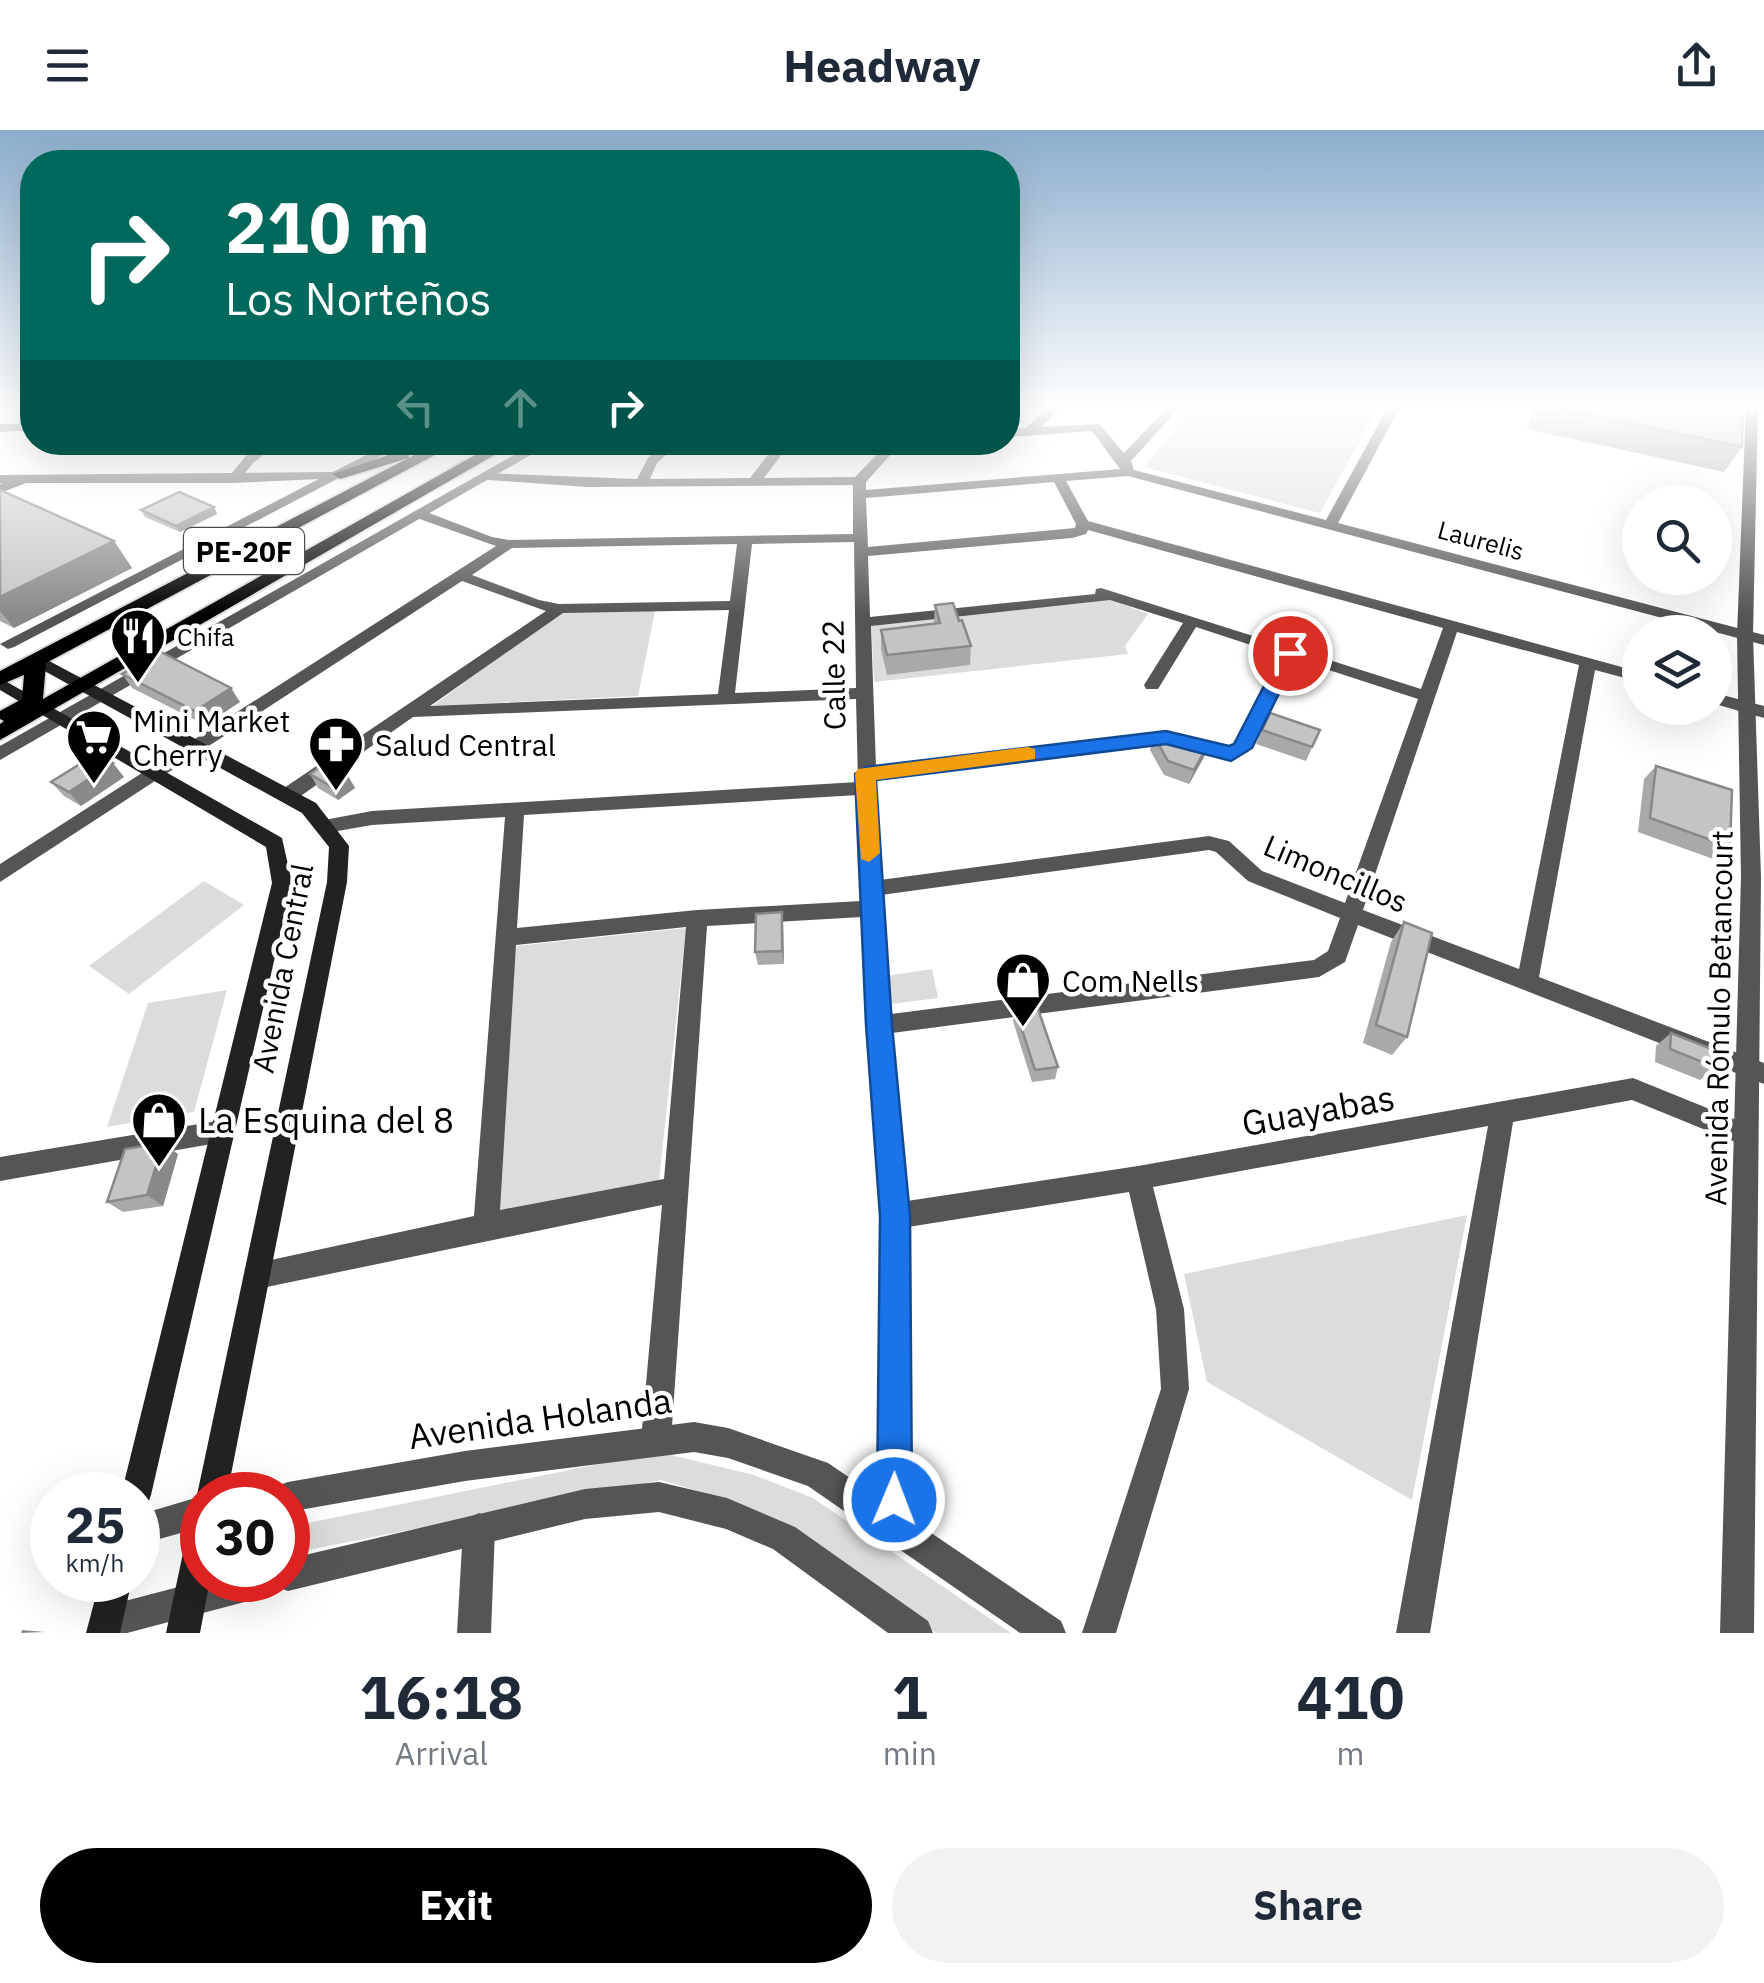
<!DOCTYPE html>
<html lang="en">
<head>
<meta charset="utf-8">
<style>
	body { margin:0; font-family:"IBM Plex Sans",sans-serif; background:#f2f2f3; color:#1f2937; height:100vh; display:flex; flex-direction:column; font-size:38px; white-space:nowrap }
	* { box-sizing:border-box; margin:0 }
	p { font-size:32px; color:#747a83 }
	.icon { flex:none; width:55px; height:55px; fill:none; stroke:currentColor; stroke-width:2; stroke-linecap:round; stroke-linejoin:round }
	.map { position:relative; height:1503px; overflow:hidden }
	.drawer { display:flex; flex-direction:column; background:#fff; flex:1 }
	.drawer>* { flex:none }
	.top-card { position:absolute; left:20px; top:20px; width:1000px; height:305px; border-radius:40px; box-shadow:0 10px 40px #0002; background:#00695c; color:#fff; overflow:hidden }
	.controls { position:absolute; left:1622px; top:355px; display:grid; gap:20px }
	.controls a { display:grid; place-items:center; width:110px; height:110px; border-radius:50%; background:#fff; box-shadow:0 10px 40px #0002; font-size:50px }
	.speed { position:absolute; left:30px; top:1342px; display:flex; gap:20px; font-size:50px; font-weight:700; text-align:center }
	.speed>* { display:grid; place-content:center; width:130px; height:130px; border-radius:50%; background:#fff; box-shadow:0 10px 40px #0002; line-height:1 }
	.speed small { font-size:25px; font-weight:400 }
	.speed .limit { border:15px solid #d22; background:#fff; color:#111 }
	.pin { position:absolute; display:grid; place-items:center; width:85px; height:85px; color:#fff; margin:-42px; border:5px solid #fff; border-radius:50%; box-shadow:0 2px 10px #0007 }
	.me { position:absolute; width:110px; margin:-55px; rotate:1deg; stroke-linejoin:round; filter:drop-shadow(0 0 8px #0008) }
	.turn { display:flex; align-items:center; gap:35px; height:210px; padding:0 40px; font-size:45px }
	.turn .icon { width:130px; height:130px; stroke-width:2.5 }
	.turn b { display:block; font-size:70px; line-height:85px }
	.lanes { display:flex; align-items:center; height:95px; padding:0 40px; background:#0003; justify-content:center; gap:50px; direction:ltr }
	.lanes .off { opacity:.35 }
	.eta { display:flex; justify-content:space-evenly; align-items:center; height:170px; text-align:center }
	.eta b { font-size:60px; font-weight:700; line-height:70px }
	.primary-button { display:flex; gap:20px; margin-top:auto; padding:20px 40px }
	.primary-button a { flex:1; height:115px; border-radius:60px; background:#000; color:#fff; font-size:40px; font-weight:700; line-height:115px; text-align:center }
	.primary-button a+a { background:#f2f2f3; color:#1f2937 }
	header { display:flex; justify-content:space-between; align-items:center; height:130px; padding:0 40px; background:#fff; font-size:45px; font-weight:700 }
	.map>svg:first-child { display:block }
	.green { fill:#dcdcdc }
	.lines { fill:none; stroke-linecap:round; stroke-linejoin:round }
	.primary-casing { stroke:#dbdbdb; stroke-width:4 }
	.minor { fill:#555; fill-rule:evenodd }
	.tertiary { fill:#555; fill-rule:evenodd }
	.secondary { fill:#222; fill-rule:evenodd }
	.primary { fill:#000; fill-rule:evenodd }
	.wall { fill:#a9a9a9 }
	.shaded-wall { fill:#898989 }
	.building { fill:#c4c4c4; stroke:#898989; stroke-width:2.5 }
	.route { fill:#1a73e8; stroke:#114b97; stroke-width:2.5 }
	.slow { fill:#f59e0b }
	.labels { text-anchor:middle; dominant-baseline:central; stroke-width:9; stroke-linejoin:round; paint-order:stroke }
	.far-street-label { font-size:25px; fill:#000; stroke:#fff }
	.far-poi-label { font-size:25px; fill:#000; stroke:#fff; text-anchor:start }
	.shield { fill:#fff; stroke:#4c4c4c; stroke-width:2.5 }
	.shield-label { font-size:28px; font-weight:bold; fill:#000 }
	.street-label { font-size:30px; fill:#000; stroke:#fff }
	.poi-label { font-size:30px; fill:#000; stroke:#fff; text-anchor:start }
	.near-street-label { font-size:35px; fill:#000; stroke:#fff }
	.near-poi-label { font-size:35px; fill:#000; stroke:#fff; text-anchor:start }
</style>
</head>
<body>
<header><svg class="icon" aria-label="menu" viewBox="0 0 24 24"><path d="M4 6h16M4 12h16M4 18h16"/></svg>Headway<svg class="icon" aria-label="share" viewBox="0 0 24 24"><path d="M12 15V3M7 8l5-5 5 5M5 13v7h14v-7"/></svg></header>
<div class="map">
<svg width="1764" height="1503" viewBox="0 0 1764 1503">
	<rect width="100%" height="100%" fill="#fff"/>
	<path class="green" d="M1195,275H1365L1378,277L1320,383L1144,337Z
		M1105,467L1148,484L1125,516L1128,524L874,552L871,490Z
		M655,481L638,566L432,576L562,482Z
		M204,751L244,775L129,864L89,836Z
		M686,798L659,1051L496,1082L516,816Z
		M932,839L938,868L891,874L885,846Z
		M227,860L194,982L107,997L148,873Z
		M1467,1085L1412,1370L1207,1252L1184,1144Z
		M659,1322L754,1345L813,1368L1011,1503H936L792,1401L718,1367L661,1350L288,1424V1397Z"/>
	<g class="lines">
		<g class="primary-casing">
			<path id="primary" d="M1756,275H1764V279L1758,278Z
				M439,312H459L46,533L43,569L498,312H517L0,610V594L4,591L0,589V581L22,569L24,545L0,555V541Z
				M403,320L409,322V328L340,349L332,344Z"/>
		</g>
		<path class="minor" d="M1051,275H1064L1041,297L1099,294L1124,323L1170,275H1182L1131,331L1134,340L1326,390L1389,275H1401L1338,393L1764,505V515L1128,346L1066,351L1088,391L1640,542V552L1595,540L1539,847L1764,933V954L1358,795L1345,832L1319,847L892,903L907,1071L1138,1036L1633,948L1754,997L1757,1005L1754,1013L1745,1016L1632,970L1513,992L1430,1503H1396L1488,996L1153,1057L1184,1179L1189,1259L1116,1503H1082L1161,1259L1156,1179L1129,1062L908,1097L910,1396L905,1407L894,1412L883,1407L878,1396L882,1086L862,787L707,796L671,1310L667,1321L656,1325L645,1321L641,1310L662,1075L257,1159L247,1156L244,1146L247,1136L257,1133L474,1086L505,687L372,695L326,703L316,696L319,691L372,681L858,652L856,569L413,587L295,670H281L279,665L281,660L546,481L462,451L0,752V734L496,416L414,387V381H424L492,407L509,410L853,404V355L587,357L489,350L484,349V343L637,349L648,328L666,312H680L657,333L650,349L750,348L778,312H791L764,348L855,347L889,312H902L866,352V360L1120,339L1092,301L1008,307V299L1026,298ZM1054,352L1076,394L1075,398L868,417L866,368ZM1088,400L1443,498L1421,559L1101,458L1096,459L1095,464L870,487L868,426L1072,408L1086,404ZM854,412L856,558L735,563L752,414ZM737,414L730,471L559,474L539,470L472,445L512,418ZM1110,470L1183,493L1144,555L1146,559H1158L1196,497L1281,525L1235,614L1229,617L1166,602L876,637L871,496ZM729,480L718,564L430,576L563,483ZM1457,502L1579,535L1519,839L1363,780ZM1295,529L1418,569L1345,773L1262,741L1229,711L1209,706L880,750L876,649L1166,614L1231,630L1248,622ZM858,665L861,771L697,780L517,798L524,685ZM1209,720L1216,722L1248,751L1340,788L1328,821L1314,830L891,884L881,765ZM686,797L664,1049L500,1080L516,815Z
			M32,293V300L0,302V294Z
			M265,312H280L253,333L238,352H228L227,349L245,327Z
			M24,345L29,346V352L0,363V354Z
			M1715,563L1764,576V588L1715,574Z
			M223,990L232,993L235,1001L232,1009L223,1012L0,1051V1027Z
			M479,1383L490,1388L495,1399L491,1503H457L463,1399L468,1388Z"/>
		<path class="tertiary" d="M1746,275H1758L1753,505L1761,747L1754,1503H1720L1741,747L1737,505Z
			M392,312H408L14,517L8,519L0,514L319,349L233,353H0V345L333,342Z
			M537,312H553L0,630V616Z
			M694,1292L728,1298L828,1333L1061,1491L1066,1503H1020L808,1356L728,1328L694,1322L465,1351L288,1382V1365H273L277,1356L288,1352L465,1321Z
			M659,1352L727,1368L795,1397L928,1491L933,1503H888L773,1419L726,1399L659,1382L585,1389L288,1461L280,1458L267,1466L127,1503H94L90,1492L94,1480L106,1476L205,1450H288V1429L585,1359Z
			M202,1366V1397L138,1415V1385Z"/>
		<path class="secondary" d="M36,524L316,673L349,716L347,752L227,1365H202V1376L197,1365L327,752L329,717L302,683L30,533L28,529Z
			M0,548L282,708L292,753L151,1365L147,1376L138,1380V1365H121L272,753L266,717L0,560Z
			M202,1393V1450H210L200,1503H166L186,1409L191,1398Z
			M100,1450H132L120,1503H86Z"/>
		<use href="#primary" class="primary"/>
	</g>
	<path class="wall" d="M1536,275H1743L1742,317L1724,342L1527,299Z
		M0,360L114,411L132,438L14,498L0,491Z
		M214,377L217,384L180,402L145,387L141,380Z
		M935,475L959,491L971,516L970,535L887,545L881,519V500L934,493Z
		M122,544L240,572L205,595L132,558Z
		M1262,600H1320L1306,631L1256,614Z
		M1154,606L1209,613L1204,627L1189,654L1164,645L1150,620Z
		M1656,636L1730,717L1716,730L1638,702L1644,649Z
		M310,644L355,658L338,670L318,658Z
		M124,647L81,676L64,666L51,652Z
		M1404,792L1407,907L1392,925L1363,913L1391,812Z
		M783,795L784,834L758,835L755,822Z
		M1015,878L1058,937L1055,949L1032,952L1013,891Z
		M1671,903L1717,938L1700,950L1655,932L1656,916Z
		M178,1024L163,1076L123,1082L107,1072Z"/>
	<path class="shaded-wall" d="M214,377L217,384L180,402L176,396Z
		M114,411L132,438L14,498L0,481V467Z
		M231,558L240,572L205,595L195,581Z
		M1209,613L1204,627L1189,654L1194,640Z
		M113,633L124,647L81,676L69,662Z
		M347,644L355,658L338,670L330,656Z
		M782,782L783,795L784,834L782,821Z
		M163,1013L178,1024L163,1076L147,1065Z
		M22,1500L45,1502L21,1503Z"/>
	<path class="building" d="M1544,275H1743L1742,317Z
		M0,360L114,411L0,467Z
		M179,362L214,377L176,396L141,380Z
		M953,473L959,491L962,490L971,516L887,525L881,500L940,493L935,475Z
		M161,522L231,558L195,581L122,544Z
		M1270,583L1320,600L1312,617L1262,600Z
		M1170,604L1209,613L1194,640L1168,631L1154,606Z
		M96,624L113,633L69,662L51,652Z
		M327,632L347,644L330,656L310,644Z
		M1656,636L1732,660L1730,717L1650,688Z
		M782,782V821L755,822L756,784Z
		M1404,792L1432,803L1407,907L1376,895Z
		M1037,876L1058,937L1035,940L1015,878Z
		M1671,903L1717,921V938L1670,919Z
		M163,1013L147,1065L107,1072L125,1019Z"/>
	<linearGradient id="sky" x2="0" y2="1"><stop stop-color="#8cadcc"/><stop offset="0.57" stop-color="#fff"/><stop offset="1" stop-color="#fff" stop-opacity="0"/></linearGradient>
	<rect width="1764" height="485" fill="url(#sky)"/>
	<path class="route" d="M1290,517L1299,523L1252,618L1231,631L1166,614L876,650L892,895L910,1086L912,1370L907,1382L894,1388L882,1382L877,1370L880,1086L866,895L855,644L866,637L1166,601L1229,616L1234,614L1281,523Z"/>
	<path class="slow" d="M1028,617L1035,619V629L876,650L880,723L869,732L861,729L855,644L858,639Z"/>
	<defs>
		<g id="restaurant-pin" transform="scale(2.875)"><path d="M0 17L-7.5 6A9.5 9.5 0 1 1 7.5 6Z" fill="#000" stroke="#fff"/><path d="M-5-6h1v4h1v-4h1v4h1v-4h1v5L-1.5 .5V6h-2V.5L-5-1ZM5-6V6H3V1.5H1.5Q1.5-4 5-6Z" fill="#fff"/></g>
		<g id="supermarket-pin" transform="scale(2.875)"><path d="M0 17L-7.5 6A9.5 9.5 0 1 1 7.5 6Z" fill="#000" stroke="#fff"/><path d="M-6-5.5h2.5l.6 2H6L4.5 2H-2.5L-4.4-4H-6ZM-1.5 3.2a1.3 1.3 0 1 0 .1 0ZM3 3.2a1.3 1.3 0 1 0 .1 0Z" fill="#fff"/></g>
		<g id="pharmacy-pin" transform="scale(2.875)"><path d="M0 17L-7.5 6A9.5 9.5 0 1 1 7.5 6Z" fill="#000" stroke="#fff"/><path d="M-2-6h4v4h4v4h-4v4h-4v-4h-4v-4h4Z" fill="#fff"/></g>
		<g id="shop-pin" transform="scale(2.875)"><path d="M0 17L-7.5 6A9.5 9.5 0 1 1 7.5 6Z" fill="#000" stroke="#fff"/><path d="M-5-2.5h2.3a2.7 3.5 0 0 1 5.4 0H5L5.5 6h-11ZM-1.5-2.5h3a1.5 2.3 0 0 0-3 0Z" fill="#fff"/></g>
	</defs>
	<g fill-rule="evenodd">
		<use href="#restaurant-pin" x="138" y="506"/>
		<use href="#supermarket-pin" x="94" y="607"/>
		<use href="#pharmacy-pin" x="336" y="614"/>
		<use href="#shop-pin" x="1023" y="850"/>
		<use href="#shop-pin" x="159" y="990"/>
	</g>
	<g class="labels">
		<g class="far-street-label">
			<text transform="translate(1481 410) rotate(15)">Laurelis</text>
		</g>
		<g class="far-poi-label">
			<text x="177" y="506">Chifa</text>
		</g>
		<rect class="shield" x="184" y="398" width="120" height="46" rx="8"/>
		<g class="shield-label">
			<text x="244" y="421">PE-20F</text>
		</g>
		<g class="street-label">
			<text transform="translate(833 545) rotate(-91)">Calle 22</text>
			<text transform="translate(1336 743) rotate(23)">Limoncillos</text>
			<text transform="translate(282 838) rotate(-79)">Avenida Central</text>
			<text transform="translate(1718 888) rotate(-89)">Avenida Rómulo Betancourt</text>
		</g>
		<g class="poi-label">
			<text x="133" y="590">Mini Market<tspan x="133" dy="34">Cherry</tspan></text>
			<text x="375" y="614">Salud Central</text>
			<text x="1062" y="850">Com Nells</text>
		</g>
		<g class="near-street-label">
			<text transform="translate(1318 980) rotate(-10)">Guayabas</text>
			<text transform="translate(540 1288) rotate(-8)">Avenida Holanda</text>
		</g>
		<g class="near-poi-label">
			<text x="198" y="990">La Esquina del 8</text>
		</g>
	</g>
</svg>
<div class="controls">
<a><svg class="icon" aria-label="search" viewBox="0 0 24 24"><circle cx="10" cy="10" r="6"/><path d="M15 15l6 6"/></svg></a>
<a><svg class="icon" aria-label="layers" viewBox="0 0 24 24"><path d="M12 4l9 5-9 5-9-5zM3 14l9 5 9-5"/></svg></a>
</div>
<div class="speed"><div>25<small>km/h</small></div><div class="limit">30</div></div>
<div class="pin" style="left:1290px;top:523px;background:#d93025"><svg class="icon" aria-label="arrive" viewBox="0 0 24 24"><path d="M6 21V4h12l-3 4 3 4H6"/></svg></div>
<svg class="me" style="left:894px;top:1370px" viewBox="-20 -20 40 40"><circle r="17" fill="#1a73e8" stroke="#fff" stroke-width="3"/><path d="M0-11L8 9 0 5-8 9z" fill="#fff"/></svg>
<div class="top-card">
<div class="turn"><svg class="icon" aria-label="right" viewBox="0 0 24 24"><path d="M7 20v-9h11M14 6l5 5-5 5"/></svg><div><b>210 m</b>Los Norteños</div></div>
<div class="lanes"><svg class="icon off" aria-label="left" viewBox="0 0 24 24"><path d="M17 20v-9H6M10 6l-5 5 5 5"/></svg><svg class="icon off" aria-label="ahead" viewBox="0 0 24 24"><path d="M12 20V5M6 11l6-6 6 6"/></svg><svg class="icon" aria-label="right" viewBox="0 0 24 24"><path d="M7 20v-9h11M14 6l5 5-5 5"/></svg></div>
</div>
</div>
<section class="drawer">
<div class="eta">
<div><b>16:18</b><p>Arrival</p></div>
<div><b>1</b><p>min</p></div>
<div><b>410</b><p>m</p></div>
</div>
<div class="primary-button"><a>Exit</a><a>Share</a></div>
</section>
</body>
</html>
